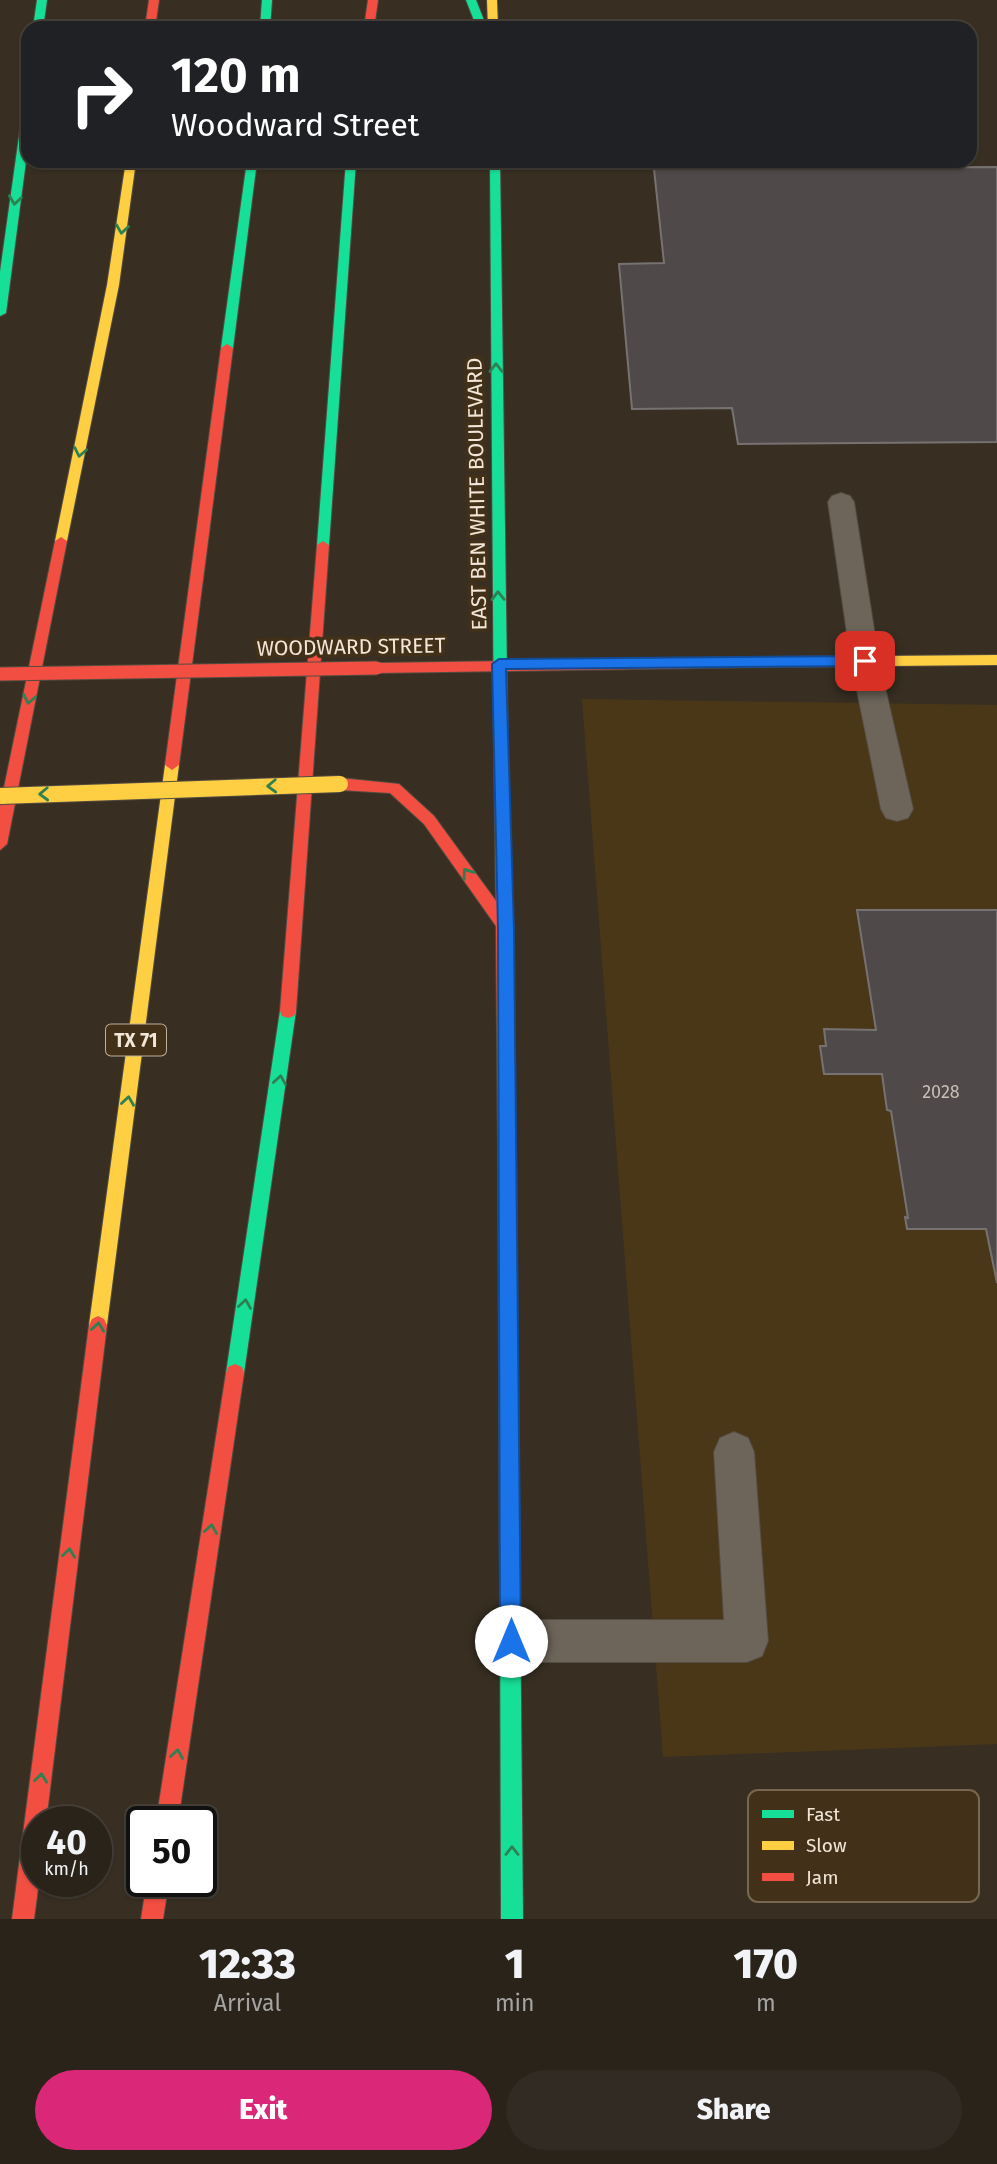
<!DOCTYPE html>
<html lang="en">
<head>
<meta charset="utf-8">
<style>
	body { margin:0; font-family:"Fira Sans",sans-serif; background:#322b23; color:#f1f3f6; height:100vh; display:flex; flex-direction:column; font-size:26px; white-space:nowrap }
	* { box-sizing:border-box; margin:0 }
	p { font-size:23px; color:#a5a4a2 }
	.icon { flex:none; width:38px; height:38px; fill:none; stroke:currentColor; stroke-width:2; stroke-linecap:round; stroke-linejoin:round }
	.map { position:relative; height:1919px; overflow:hidden }
	.panel { display:flex; flex-direction:column; background:#2a231a; flex:1 }
	.panel>* { flex:none }
	.guide { position:absolute; left:21px; top:21px; width:956px; height:147px; border-radius:21px; box-shadow:0 2px 5px #0004,0 0 0 2px #464039; background:#202124; color:#fff; overflow:hidden }
	.speed { position:absolute; left:21px; top:1806px; display:flex; gap:14px; font-size:35px; font-weight:700; text-align:center }
	.speed>* { display:grid; place-content:center; width:91px; height:91px; border-radius:50%; background:#2a231a; box-shadow:0 2px 5px #0004,0 0 0 2px #464039; line-height:1 }
	.speed small { font-size:18px; font-weight:400 }
	.speed .limit { border:4px solid #111; border-radius:10px; background:#fff; color:#111 }
	.pin { position:absolute; display:grid; place-items:center; width:60px; height:60px; color:#fff; margin:-30px; border-radius:14px; box-shadow:0 4px 10px #0006 }
	.me { position:absolute; width:77px; margin:-38px; rotate:0deg; stroke-linejoin:round; filter:drop-shadow(0 0 5px #0008) }
	.turn { display:flex; align-items:center; gap:24px; height:147px; padding:0 35px; font-size:32px }
	.turn .icon { width:91px; height:91px; stroke-width:2.5 }
	.turn b { display:block; font-size:49px; line-height:60px }
	.eta { display:flex; justify-content:space-evenly; align-items:center; height:119px; text-align:center }
	.eta b { font-size:42px; font-weight:800; line-height:49px }
	.primary-button { display:flex; gap:14px; margin-top:auto; padding:14px 35px }
	.primary-button a { flex:1; height:80px; border-radius:42px; background:#db2777; color:#fff; font-size:28px; font-weight:800; line-height:80px; text-align:center }
	.primary-button a+a { background:#322b23; color:#f1f3f6 }
	.map>svg:first-child { display:block }
	.built { fill:#4a3718 }
	.building { fill:#4f494a; stroke:#777272; stroke-width:2 }
	.lines { fill:none; stroke-linecap:round; stroke-linejoin:round }
	.lane-casing { stroke:#544c41; stroke-width:2 }
	.fast-casing { stroke:#544c41; stroke-width:2 }
	.slow-casing { stroke:#544c41; stroke-width:2 }
	.jam-casing { stroke:#544c41; stroke-width:2 }
	.lane { fill:#6d655a; fill-rule:evenodd }
	.fast { fill:#16e098; fill-rule:evenodd }
	.slow { fill:#ffcf43; fill-rule:evenodd }
	.jam { fill:#f24e42; fill-rule:evenodd }
	.slow-bridge-casing { stroke:#544c41; stroke-width:18; stroke-linecap:butt }
	.jam-bridge-casing { stroke:#544c41; stroke-width:15; stroke-linecap:butt }
	.slow-bridge { stroke:#ffcf43; stroke-width:16 }
	.jam-bridge { stroke:#f24e42; stroke-width:13 }
	.oneway { stroke:#2e8052 }
	.route { fill:#1a73e8; stroke:#114b97; stroke-width:2 }
	.labels { text-anchor:middle; dominant-baseline:central; stroke-width:7; stroke-linejoin:round; paint-order:stroke }
	.number-label { font-size:18px; fill:#c8bfb4 }
	.shield { fill:#423118; stroke:#bcb09e; stroke-width:2 }
	.shield-label { font-size:19px; font-weight:bold; fill:#f1e6d7 }
	.street-label { font-size:21px; fill:#f1e6d7; stroke:#423118 }
	.key { fill:#423118; stroke:#776751; stroke-width:2 }
	.key-label { font-size:19px; fill:#f1e6d7 }
</style>
</head>
<body>
<div class="map">
<svg width="997" height="1919" viewBox="0 0 997 1919">
	<rect width="100%" height="100%" fill="#382f22"/>
	<path class="built" d="M582,699L997,705V1744L663,1757Z"/>
	<path class="building" d="M997,167V442L738,444L732,408L632,409L619,264L664,263L654,169Z
		M857,910H997V1283L986,1229H907L905,1217L908,1218L891,1111L887,1110L882,1074H824L820,1046H826L824,1029L876,1030Z"/>
	<g class="lines">
		<g class="lane-casing">
			<path id="lane" d="M841,493L850,496L854,502L879,661L913,809L908,818L897,821L886,818L881,809L851,661L828,502L832,496Z
				M734,1432L748,1438L754,1452L768,1641L762,1656L747,1662H511L496,1656L490,1641L496,1626L511,1620H724L714,1452L720,1438Z"/>
		</g>
		<g class="fast-casing">
			<path id="fast" d="M37,0H47L43,28H33Z
				M262,0H272L270,28H260Z
				M466,0H476L487,28H477Z
				M28,105V146L6,313L0,316V272L23,108Z
				M247,161H257L233,348L227,352L221,348Z
				M346,161H356L329,545L323,549L317,545Z
				M490,161H500L508,750L501,755L494,750Z
				M288,1004L294,1006L296,1011L244,1373L242,1379L235,1382L228,1379L226,1373L280,1011L282,1006Z
				M510,1579L517,1582L520,1589L523,1919H501L500,1589L503,1582Z"/>
		</g>
		<g class="slow-casing">
			<path id="slow" d="M487,0H497L498,28H488Z
				M126,161H136L119,285L67,541L61,545L55,541L107,285Z
				M997,655V665L772,667L765,662L772,657Z
				M172,760L179,765L107,1325L104,1331L98,1334L92,1331L89,1325L165,765Z
				M507,1139L513,1142L516,1147L520,1589L517,1596L510,1599L503,1596L500,1589L498,1147L501,1142Z"/>
		</g>
		<g class="jam-casing">
			<path id="jam" d="M149,0H159L155,28H145Z
				M368,0H378L374,28H364Z
				M227,344L233,348L179,765L172,770L165,765L221,348Z
				M61,537L67,541L7,844L0,850V807L55,541Z
				M323,541L329,545L296,1011L294,1016L288,1018L282,1016L280,1011L317,545Z
				M772,657L779,662L772,667L377,673L370,668L377,663Z
				M501,745L508,750L511,923L514,928L512,932L516,1147L513,1152L507,1155L501,1152L498,1147L496,926L424,824L390,793L340,790L333,784L340,778L399,784L434,816L496,901L494,750Z
				M98,1316L104,1319L107,1325L46,1822H37V1881H39L34,1919H12L89,1325L92,1319Z
				M235,1364L242,1367L244,1373L178,1822H156L226,1373L228,1367Z
				M147,1881H169L163,1919H141Z"/>
		</g>
		<use href="#lane" class="lane"/>
		<use href="#fast" class="fast"/>
		<use href="#slow" class="slow"/>
		<use href="#jam" class="jam"/>
		<g class="slow-bridge-casing">
			<path id="slow-bridge" d="M0,796L340,784"/>
		</g>
		<g class="jam-bridge-casing">
			<path id="jam-bridge" d="M0,674L377,668"/>
		</g>
		<use href="#slow-bridge" class="slow-bridge"/>
		<use href="#jam-bridge" class="jam-bridge"/>
	</g>
	<defs><path id="oneway-chevron" d="M-2-3.5L2.5 0L-2 3.5" fill="none" stroke-width="1.6" stroke-linecap="round" stroke-linejoin="round" transform="scale(1.75)"/></defs>
	<g class="oneway">
		<use href="#oneway-chevron" transform="translate(15 200) rotate(98)"/>
		<use href="#oneway-chevron" transform="translate(122 229) rotate(98)"/>
		<use href="#oneway-chevron" transform="translate(496 368) rotate(-90)"/>
		<use href="#oneway-chevron" transform="translate(80 452) rotate(101)"/>
		<use href="#oneway-chevron" transform="translate(498 596) rotate(-91)"/>
		<use href="#oneway-chevron" transform="translate(29 699) rotate(101)"/>
		<use href="#oneway-chevron" transform="translate(272 786) rotate(178)"/>
		<use href="#oneway-chevron" transform="translate(44 794) rotate(178)"/>
		<use href="#oneway-chevron" transform="translate(467 873) rotate(-125)"/>
		<use href="#oneway-chevron" transform="translate(280 1080) rotate(-81)"/>
		<use href="#oneway-chevron" transform="translate(128 1101) rotate(-82)"/>
		<use href="#oneway-chevron" transform="translate(245 1304) rotate(-81)"/>
		<use href="#oneway-chevron" transform="translate(98 1327) rotate(-82)"/>
		<use href="#oneway-chevron" transform="translate(211 1529) rotate(-81)"/>
		<use href="#oneway-chevron" transform="translate(69 1553) rotate(-83)"/>
		<use href="#oneway-chevron" transform="translate(177 1754) rotate(-81)"/>
		<use href="#oneway-chevron" transform="translate(41 1778) rotate(-83)"/>
		<use href="#oneway-chevron" transform="translate(512 1851) rotate(-90)"/>
	</g>
	<path class="route" d="M865,656L872,661L865,666L506,669L514,929L521,1641L518,1648L511,1651L503,1648L500,1641L498,929L492,664L499,659Z"/>
	<g class="labels">
		<g class="number-label">
			<text x="941" y="1092">2028</text>
		</g>
		<rect class="shield" x="106" y="1024.5" width="60" height="31" rx="5"/>
		<g class="shield-label">
			<text x="136" y="1040">TX 71</text>
		</g>
		<g class="street-label">
			<text transform="translate(477 494) rotate(-91)">EAST BEN WHITE BOULEVARD</text>
			<text transform="translate(351 647) rotate(-1)">WOODWARD STREET</text>
		</g>
	</g>
	<rect x="748" y="1790" width="231" height="112" rx="10" class="key"/>
	<rect x="762" y="1810" width="32" height="8" fill="#16e098"/>
	<rect x="762" y="1841" width="32" height="9" fill="#ffcf43"/>
	<rect x="762" y="1873" width="32" height="8" fill="#f24e42"/>
	<g class="key-label">
		<text x="806" y="1821">Fast</text>
		<text x="806" y="1852">Slow</text>
		<text x="806" y="1884">Jam</text>
	</g>
</svg>
<div class="speed"><div>40<small>km/h</small></div><div class="limit">50</div></div>
<div class="pin" style="left:865px;top:661px;background:#d93025"><svg class="icon" aria-label="arrive" viewBox="0 0 24 24"><path d="M6 21V4h12l-3 4 3 4H6"/></svg></div>
<svg class="me" style="left:511px;top:1641px" viewBox="-20 -20 40 40"><circle r="19" fill="#fff"/><path d="M0-13L10 11 0 6-10 11z" fill="#1a73e8"/></svg>
<div class="guide">
<div class="turn"><svg class="icon" aria-label="right" viewBox="0 0 24 24"><path d="M7 20v-9h11M14 6l5 5-5 5"/></svg><div><b>120 m</b>Woodward Street</div></div>
</div>
</div>
<section class="panel">
<div class="eta">
<div><b>12:33</b><p>Arrival</p></div>
<div><b>1</b><p>min</p></div>
<div><b>170</b><p>m</p></div>
</div>
<div class="primary-button"><a>Exit</a><a>Share</a></div>
</section>
</body>
</html>
